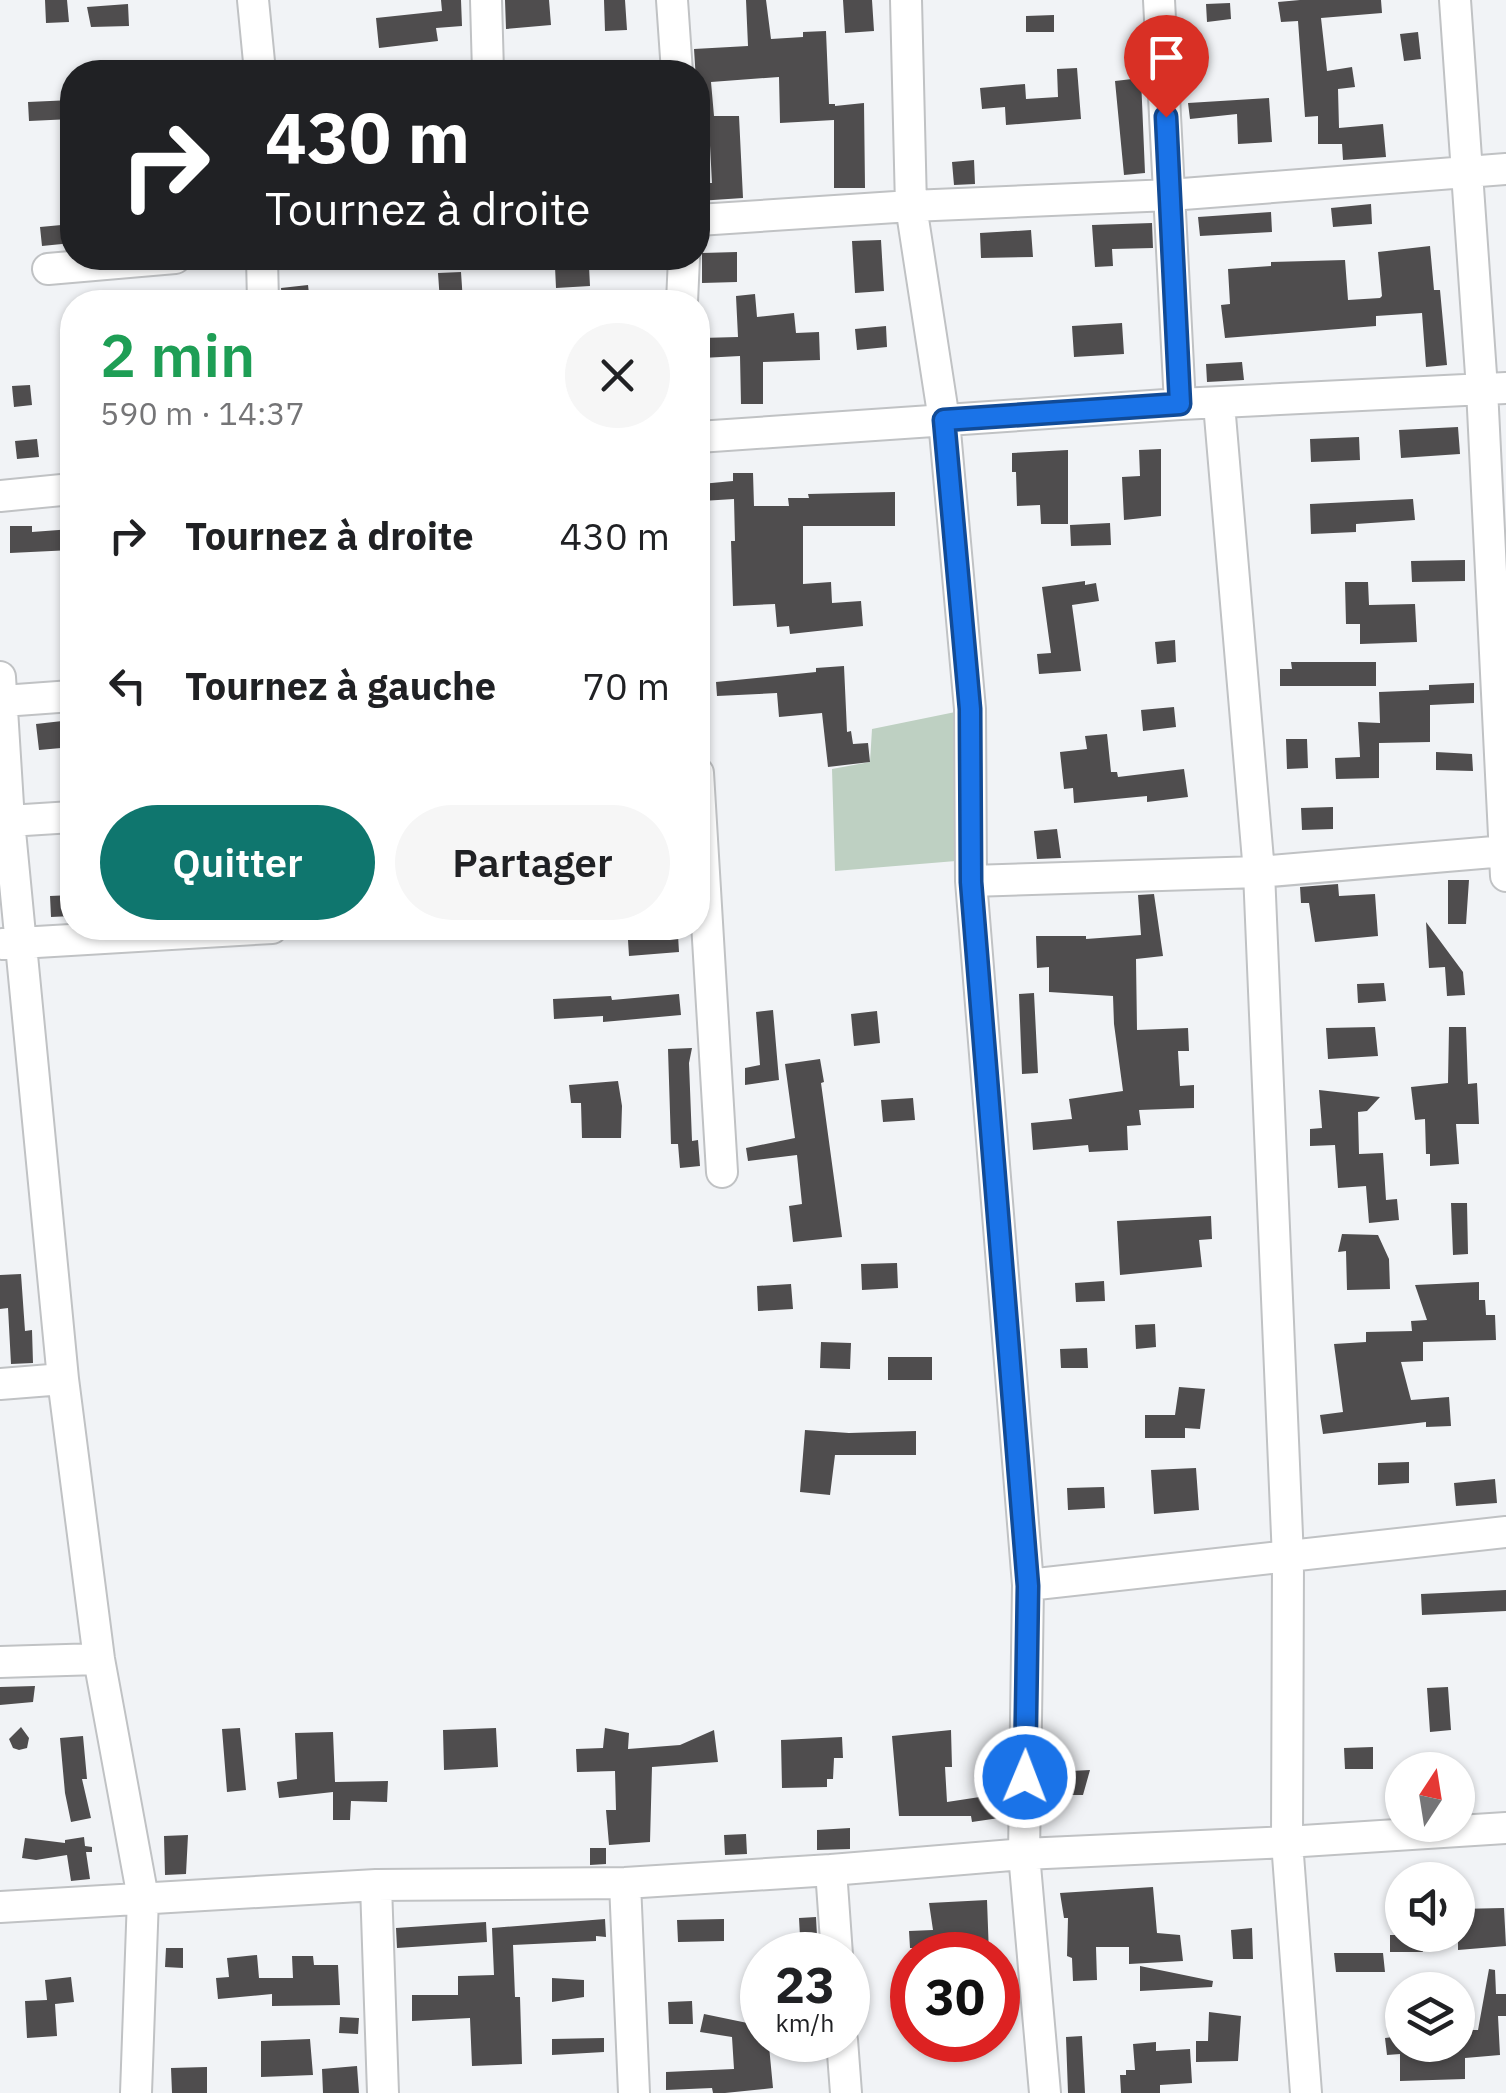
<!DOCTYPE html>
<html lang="fr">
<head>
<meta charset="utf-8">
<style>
	body { margin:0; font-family:"IBM Plex Sans",sans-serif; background:#f6f6f6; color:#202124; height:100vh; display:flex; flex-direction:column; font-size:38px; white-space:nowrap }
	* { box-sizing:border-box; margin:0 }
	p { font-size:32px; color:#757577 }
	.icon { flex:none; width:55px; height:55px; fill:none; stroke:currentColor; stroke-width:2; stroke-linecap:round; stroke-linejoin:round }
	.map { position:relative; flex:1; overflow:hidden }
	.side { position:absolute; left:60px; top:290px; width:650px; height:650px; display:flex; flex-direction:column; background:#fff; border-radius:40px; box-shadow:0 2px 8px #0004 }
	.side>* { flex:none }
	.banner { position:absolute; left:60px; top:60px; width:650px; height:210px; border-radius:40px; box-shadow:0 2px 8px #0004; background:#202124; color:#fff; overflow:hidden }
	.needle { width:65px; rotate:12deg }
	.controls { position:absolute; left:1385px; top:1752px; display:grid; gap:20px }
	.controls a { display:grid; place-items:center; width:90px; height:90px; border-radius:50%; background:#fff; box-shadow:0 2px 8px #0004; font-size:50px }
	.speed { position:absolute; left:740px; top:1932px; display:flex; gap:20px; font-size:50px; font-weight:700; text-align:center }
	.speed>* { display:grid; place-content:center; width:130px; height:130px; border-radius:50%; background:#fff; box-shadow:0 2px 8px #0004; line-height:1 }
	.speed small { font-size:25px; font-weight:400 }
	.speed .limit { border:15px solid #d22; background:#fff; color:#111 }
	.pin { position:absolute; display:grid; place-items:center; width:85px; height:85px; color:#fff; margin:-102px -42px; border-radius:50% 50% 50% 0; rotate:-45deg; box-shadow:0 0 10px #0007 }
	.pin .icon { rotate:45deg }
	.me { position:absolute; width:110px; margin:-55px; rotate:1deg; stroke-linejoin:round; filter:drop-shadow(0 0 8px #0008) }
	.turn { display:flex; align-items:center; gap:35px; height:210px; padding:0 40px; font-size:45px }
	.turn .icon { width:130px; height:130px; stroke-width:2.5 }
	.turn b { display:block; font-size:70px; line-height:85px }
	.round { display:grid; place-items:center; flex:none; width:105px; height:105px; border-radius:52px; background:#f6f6f6 }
	.overview { display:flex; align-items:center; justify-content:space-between; height:170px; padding:0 40px }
	h1 { font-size:60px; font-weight:600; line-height:75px; color:#1e9e55 }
	.button { display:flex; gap:20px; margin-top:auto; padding:20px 40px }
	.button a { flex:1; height:115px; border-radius:60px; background:#0f766e; color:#fff; font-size:40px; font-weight:600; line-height:115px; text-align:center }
	.button a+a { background:#f6f6f6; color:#202124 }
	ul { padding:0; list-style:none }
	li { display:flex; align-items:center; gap:30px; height:150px; padding:0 40px }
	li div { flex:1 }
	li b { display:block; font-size:38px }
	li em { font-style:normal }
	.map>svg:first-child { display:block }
	.green { fill:#bed0c2 }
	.building { fill:#4f4d4e }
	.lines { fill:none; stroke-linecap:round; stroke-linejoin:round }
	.minor-casing { stroke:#c0c2c4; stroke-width:34 }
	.minor { stroke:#fff; stroke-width:30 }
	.route-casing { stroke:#114b97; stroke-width:25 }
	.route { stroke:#1a73e8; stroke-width:18 }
</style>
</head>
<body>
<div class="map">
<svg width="1506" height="2093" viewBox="0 0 1506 2093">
	<rect width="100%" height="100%" fill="#f1f3f6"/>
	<path class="green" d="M970,709L956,861L835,871L832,769L870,762L872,729Z"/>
	<path class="building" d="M45,0H67L69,22L46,23Z
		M441,0H461L462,26L436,28L438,41L379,48L376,18L442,11Z
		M505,0H549L551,25L506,29Z
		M604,0H625L627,30L605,31Z
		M746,0H766L771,39L803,37V32L826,31L829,104H835V106L864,103L865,188H834V120L780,123L779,77L711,82L714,116H739L743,198L698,201V183H712L709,127H699L694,49L748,46Z
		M843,0H872L874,31L845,33Z
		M1300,0H1381L1382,13L1321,18L1327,71L1352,67L1355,87L1338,89L1339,128L1383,124L1386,157L1343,160L1342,144H1318V116L1305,117L1298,21L1281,22L1278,2Z
		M1230,3L1231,19L1207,22L1206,4Z
		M128,4L129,26L91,27L87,7Z
		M1054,15V32H1026V16Z
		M1418,32L1421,59L1404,61L1400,34Z
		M1077,68L1081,119L1006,125L1005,107L982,109L980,88L1025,84L1026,99L1058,97L1057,69Z
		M1141,78L1145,173L1124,175L1115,81Z
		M1269,98L1272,142L1238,144L1237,114L1190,119L1188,103Z
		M72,100V119L29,121L28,102Z
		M974,160L975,184L954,185L952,162Z
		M1371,204L1372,224L1333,227L1331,208Z
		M1271,212L1272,232L1200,236L1198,217Z
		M1152,223L1153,248L1112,249L1113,266L1095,267L1092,225Z
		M72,224V243L42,246L40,227Z
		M1031,230L1033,257L981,258L980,233Z
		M881,240L884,291L855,293L852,241Z
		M1430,246L1434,290H1440L1447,365L1426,367L1422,313L1376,316V326L1225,338L1221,305L1230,304L1228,269L1271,266V262L1345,260L1348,300L1380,298L1382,296L1378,252Z
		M737,252V282L702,283V253Z
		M589,266L590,286L556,288L555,267Z
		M461,272L463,302H440L438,273Z
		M308,285L310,302H282L281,288Z
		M755,294L757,317L794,313L796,333L819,332L820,360L763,362V404H741L740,356L702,358L701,338L738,337L736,296Z
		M1122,323L1124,354L1074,357L1072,326Z
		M886,326L887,347L857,350L855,329Z
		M1242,362L1244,380L1207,382L1206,364Z
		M30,385L32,405L14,407L12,386Z
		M1458,427L1460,454L1401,458L1399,430Z
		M1359,437L1360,460L1311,462L1310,439Z
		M37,439L39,457L17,459L15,441Z
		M1161,449V516L1124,520L1122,477L1140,476L1139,450Z
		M1068,450V524H1041L1040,505L1017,506L1016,472H1012V453Z
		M733,473H753L754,506H789L788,498H809L808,494L895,492V526H803V584L831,582L832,603L861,601L863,626L790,634L789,626L777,627L775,604L733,606L731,541H735L734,499L702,501L701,484L733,481Z
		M1413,499L1415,520L1356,524V532L1311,534L1310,504Z
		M1110,523L1111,545L1071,546L1070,525Z
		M10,526H32V532L72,529V550L10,553Z
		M1465,560V581L1412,582L1411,561Z
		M1085,581V585L1096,583L1099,601L1072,605L1081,671L1039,674L1037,654L1051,653L1042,587Z
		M1345,582H1368L1369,605L1415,604L1417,642L1360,644V624H1346Z
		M1175,640L1176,662L1157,664L1155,642Z
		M1291,662H1376V686H1280V669H1292Z
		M844,666L847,732L851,731L853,744L868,743L870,762L828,767L822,713L779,717L777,693L717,696L716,682L816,672V668Z
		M1474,683V703L1430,705V742L1379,743V778L1336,779L1335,758L1360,757L1358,722L1380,723L1379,692L1429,690V685Z
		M1174,707L1176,727L1143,731L1141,710Z
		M71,720L72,747L39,750L36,724Z
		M1107,734L1111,772H1117L1118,777L1184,769L1188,797L1147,802V796L1074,803L1073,788L1064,789L1060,752L1087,749L1085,736Z
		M1286,739H1307L1308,768L1287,769Z
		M1436,752L1472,754L1473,771L1436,770Z
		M1333,807V829L1302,830L1301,808Z
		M1057,829L1061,858L1037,859L1034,831Z
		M1448,880H1469L1466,924H1448Z
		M1338,884L1339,896L1375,894L1378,936L1315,942L1309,903H1301L1300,887Z
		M1154,894L1163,956L1136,959L1137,1030L1188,1028L1189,1051H1178L1180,1086L1194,1085V1108L1139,1110L1141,1125L1127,1126L1128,1150L1089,1152L1088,1145L1033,1150L1031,1123L1072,1119L1069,1099L1123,1091L1114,1024L1113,996L1049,992V967L1037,968L1036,936H1086V939L1141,935L1138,895Z
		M72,895V916L51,917L50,896Z
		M1426,922L1463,972L1465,995L1447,996L1445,967L1429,968Z
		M678,935L679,952L629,956L628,940Z
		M1384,983L1386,1001L1358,1003L1357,984Z
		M1034,993L1038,1073L1022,1074L1019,994Z
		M679,994L681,1015L603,1022V1016L554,1019L553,999L611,996L612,1000Z
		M773,1010L779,1080L745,1085V1068L760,1065L756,1012Z
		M877,1011L880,1043L854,1046L851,1014Z
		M1375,1027L1378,1056L1328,1059L1326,1028Z
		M1449,1027H1466L1468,1084L1477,1083L1479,1124H1456L1459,1164L1430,1166V1154H1426L1425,1119L1415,1120L1411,1087L1448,1083Z
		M692,1048L689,1063L692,1141L698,1140L700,1166L680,1168L678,1144H671L668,1049Z
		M820,1059L824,1082L821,1083L842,1237L793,1242L789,1206L802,1204L797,1155L748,1161L746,1148L795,1138L785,1064Z
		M618,1081L622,1106L621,1138H582L581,1103H571L569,1085Z
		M1319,1090L1380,1097L1367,1111L1358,1112L1359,1154L1383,1153L1386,1200L1397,1199L1399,1220L1369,1223L1366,1186L1338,1188L1335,1145L1310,1146V1129L1322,1128Z
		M913,1098L915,1120L883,1122L881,1100Z
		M1451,1203H1467L1468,1254L1453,1255Z
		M1211,1216L1212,1239L1199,1240L1202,1267L1120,1275L1117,1221Z
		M1342,1234L1378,1235L1389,1259L1390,1289L1347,1290L1346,1251L1338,1252Z
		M897,1263L898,1288L862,1290L861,1264Z
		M21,1274L25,1331L32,1330L33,1363L11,1364L8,1308L0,1309V1275Z
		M1104,1281L1105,1301L1076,1302L1075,1283Z
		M1479,1282V1300H1485L1486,1315H1495L1496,1340L1423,1342V1361L1401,1362L1411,1400L1449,1397L1451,1426L1426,1427V1422L1323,1434L1320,1415L1343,1412L1334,1344L1366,1342V1332L1412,1331L1411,1321L1427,1320L1415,1285Z
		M791,1284L793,1309L758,1311L757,1286Z
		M1155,1324L1156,1347L1136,1349L1135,1325Z
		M821,1342L851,1343L850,1369L820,1368Z
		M1087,1348L1088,1368H1061L1060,1349Z
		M888,1357H932V1380H888Z
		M1179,1387L1205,1389L1200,1429L1185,1428V1438H1145V1415H1175Z
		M805,1430L849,1433L916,1431V1455H835L830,1495L800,1492Z
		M1409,1462V1483L1378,1485V1463Z
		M1196,1468L1199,1510L1154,1514L1151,1470Z
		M1495,1479L1497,1503L1456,1506L1454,1483Z
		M1104,1487L1105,1508L1068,1510L1067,1488Z
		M1506,1590V1611L1422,1615L1421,1594Z
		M35,1686L33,1702L0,1705V1687Z
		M1448,1687L1451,1730L1430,1732L1427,1688Z
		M21,1727L29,1738L27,1748L19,1750L13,1748L9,1739Z
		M240,1728L246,1790L227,1792L222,1729Z
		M496,1728L498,1767L444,1770L443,1730Z
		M605,1728L629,1733L628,1749L680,1745L714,1730L718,1762L652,1767L650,1842L609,1845L606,1810H616L615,1771L577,1772L576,1749L603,1748Z
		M951,1730L952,1767H945L947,1802L1006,1793V1817L972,1822L971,1816H899L892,1736Z
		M333,1732L335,1782L388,1781L387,1802L351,1801L350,1820H333V1792L279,1798L277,1782L297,1779L295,1733Z
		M83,1736L87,1779H82L91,1818L71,1822L65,1793L60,1738Z
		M842,1737L843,1758H834L833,1779H827V1787L782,1788L781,1740Z
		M1373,1747V1769H1345L1344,1748Z
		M996,1751H1007L1006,1769L996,1770Z
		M1090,1770L1083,1795H1055L1051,1772Z
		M850,1828V1849L817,1850V1830Z
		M746,1834L747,1854L725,1855L724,1835Z
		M188,1835L186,1874L165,1875L164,1836Z
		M84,1837L85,1846L92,1847V1852H86L90,1879L71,1881L67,1855L36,1860L22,1858L25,1838L65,1843V1840Z
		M590,1848H606V1864L590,1865Z
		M1153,1887L1157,1933L1180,1935L1183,1961L1129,1964V1947H1096L1097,1980L1073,1981L1072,1958L1067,1956L1068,1918H1064L1060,1893Z
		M987,1900L989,1955H933L932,1948H910L909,1931L933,1930L929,1903Z
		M1504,1908L1506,1946L1458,1950V1909Z
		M816,1917L818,1955H801L799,1918Z
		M605,1919L606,1937L596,1936V1941L513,1945L515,1997H520L522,2064L472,2066L470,2018L412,2021V1995H458V1976L494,1975L492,1928Z
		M724,1919V1941L678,1942L677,1920Z
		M486,1922L487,1942L397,1948L396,1928Z
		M1252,1928L1253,1959H1233L1231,1930Z
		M1390,1935H1422L1423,1952H1390Z
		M166,1948H183V1968L165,1967Z
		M1334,1953H1383L1385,1972H1336Z
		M257,1955L259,1978H293L292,1956H313L314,1965H338L340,2005L272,2006V1994L218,1999L216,1978L229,1977L227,1958Z
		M1140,1966L1213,1981L1212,1987L1140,1991Z
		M1489,1969L1495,1970L1496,1994H1506V2016H1498L1500,2055L1465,2058V2079L1400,2081V2054L1387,2055L1385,2038L1402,2036V2045L1458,2048V2030H1478Z
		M71,1977L74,2002L55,2004L57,2036L27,2038L25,2001L47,2000L45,1980Z
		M552,1978L584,1980V1997L552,2002Z
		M692,2001L693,2024H669L668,2002Z
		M1209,2012L1241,2016L1238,2061L1196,2062V2041H1208Z
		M704,2014L762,2026V2046H769L773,2088L725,2093H713L712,2088L666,2090V2072L734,2069L732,2037L700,2032Z
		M340,2017L359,2018L358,2034L339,2033Z
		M1082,2036L1085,2093H1068L1066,2037Z
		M604,2038V2052L552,2055V2039Z
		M310,2039L313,2075L261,2077V2041Z
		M1156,2042V2051L1190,2049L1192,2083L1160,2085V2093H1121L1120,2075H1126V2070H1135L1133,2044Z
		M357,2066L359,2093H323L322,2069Z
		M207,2067V2093H172L171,2068Z"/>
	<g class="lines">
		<g class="minor-casing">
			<path id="minor" d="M253,0L260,72
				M486,0L488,72
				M672,0L677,72
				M906,0L911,206L944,420L970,709L971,881L1028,1585L1024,1854L1045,2093
				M1159,0L1180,404
				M1455,0L1482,389L1506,876
				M698,220L911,206L1170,195L1506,169
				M262,258L263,302
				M48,269L175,258
				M682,302L684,258
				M1219,404L1259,872L1288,1559L1287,1842L1306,2093
				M698,437L1180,404L1506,388
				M0,496L72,489
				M0,677L9,821L63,1379L99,1659L143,1898L136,2093
				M3,701L72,696
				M698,773L722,1172
				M9,821L72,817
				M971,881L1259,872L1506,851
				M3,944L272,928
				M0,1384L63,1379
				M1028,1585L1506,1532
				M0,1662L99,1659
				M831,1870L837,1955
				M625,1883L634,2093
				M376,1885L383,2093
				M0,1907L376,1885L625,1883L831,1870L1024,1854L1287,1842L1506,1828
				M842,2040L846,2093"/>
		</g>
		<use href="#minor" class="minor"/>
	</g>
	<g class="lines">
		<g class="route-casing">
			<path id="route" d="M1025,1777L1028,1586L971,882L970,709L944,420L1180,404L1166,117"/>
		</g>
		<use href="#route" class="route"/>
	</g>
</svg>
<div class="controls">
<a><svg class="needle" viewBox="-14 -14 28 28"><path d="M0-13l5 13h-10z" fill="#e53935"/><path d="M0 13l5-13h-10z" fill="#757577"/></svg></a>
<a><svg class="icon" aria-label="sound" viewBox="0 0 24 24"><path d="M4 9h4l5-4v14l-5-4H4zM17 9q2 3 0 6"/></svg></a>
<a><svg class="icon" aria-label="layers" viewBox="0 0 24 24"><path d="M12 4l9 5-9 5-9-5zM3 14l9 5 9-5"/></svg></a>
</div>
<div class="speed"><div>23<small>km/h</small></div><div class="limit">30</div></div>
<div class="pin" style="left:1166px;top:117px;background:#d93025"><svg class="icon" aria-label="arrive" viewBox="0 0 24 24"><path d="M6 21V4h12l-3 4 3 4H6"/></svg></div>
<svg class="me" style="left:1025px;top:1777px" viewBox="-20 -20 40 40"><circle r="17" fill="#1a73e8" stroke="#fff" stroke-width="3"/><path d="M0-11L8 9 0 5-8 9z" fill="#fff"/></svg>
<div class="banner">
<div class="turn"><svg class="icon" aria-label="right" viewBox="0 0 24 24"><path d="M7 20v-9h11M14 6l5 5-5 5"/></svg><div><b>430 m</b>Tournez à droite</div></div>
</div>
<section class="side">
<div class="overview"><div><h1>2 min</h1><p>590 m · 14:37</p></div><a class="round"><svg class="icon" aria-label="close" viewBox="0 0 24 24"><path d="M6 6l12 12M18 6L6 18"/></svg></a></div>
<ul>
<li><svg class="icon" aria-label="right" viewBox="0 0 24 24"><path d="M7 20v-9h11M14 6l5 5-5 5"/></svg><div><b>Tournez à droite</b></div><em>430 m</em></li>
<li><svg class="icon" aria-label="left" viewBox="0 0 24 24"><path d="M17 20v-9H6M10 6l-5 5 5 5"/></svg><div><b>Tournez à gauche</b></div><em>70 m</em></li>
</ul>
<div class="button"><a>Quitter</a><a>Partager</a></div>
</section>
</div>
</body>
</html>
